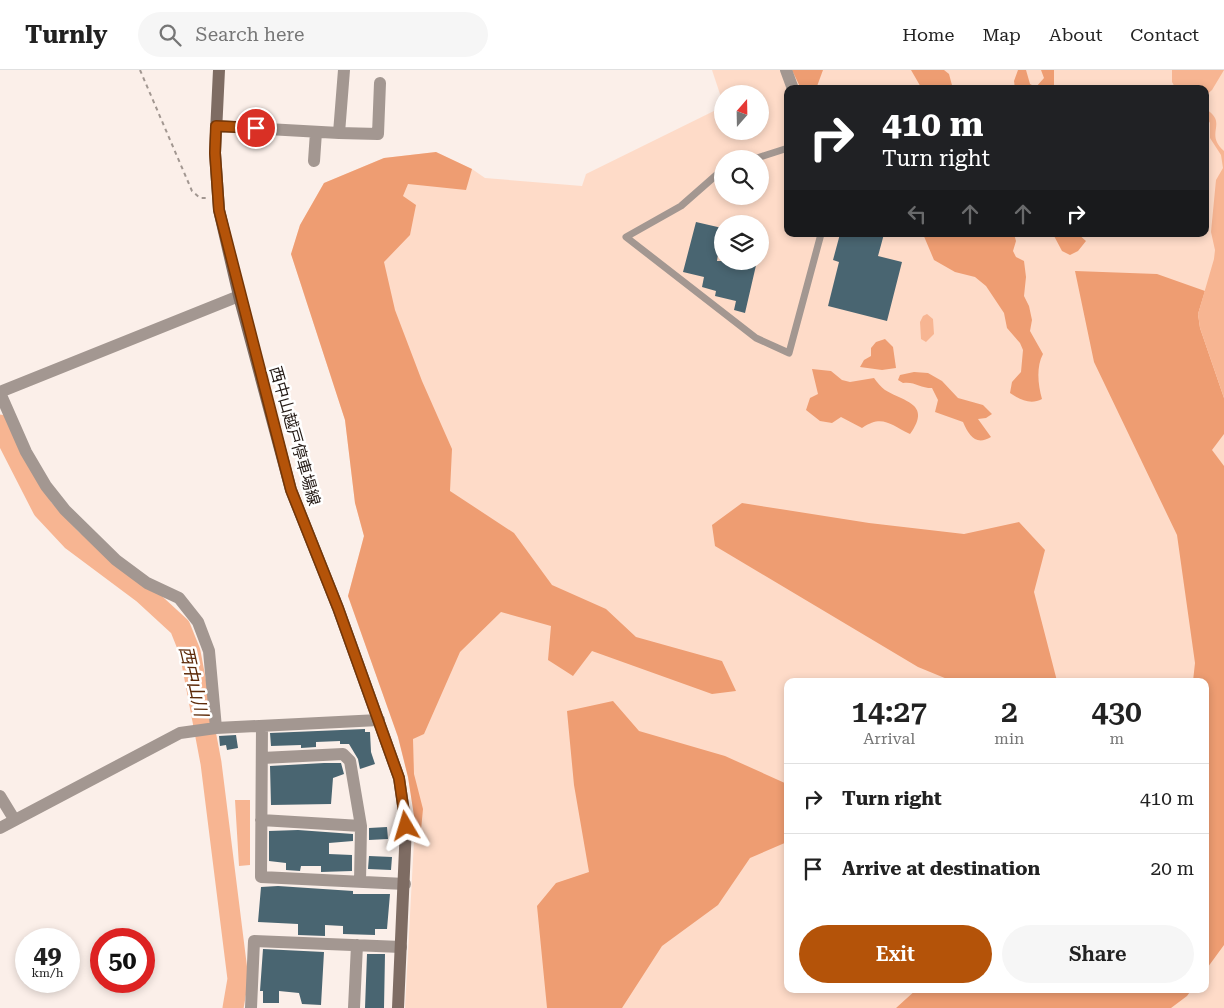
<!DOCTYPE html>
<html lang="en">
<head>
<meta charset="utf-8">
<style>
	body { margin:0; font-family:"Roboto Serif","Noto Sans JP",serif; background:#f6f6f6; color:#222; height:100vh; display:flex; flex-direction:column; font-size:19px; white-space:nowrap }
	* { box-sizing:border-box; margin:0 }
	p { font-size:16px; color:#767676 }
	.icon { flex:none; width:28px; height:28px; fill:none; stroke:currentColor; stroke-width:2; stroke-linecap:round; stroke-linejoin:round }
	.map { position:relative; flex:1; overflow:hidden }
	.panel { position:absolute; left:784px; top:608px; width:425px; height:315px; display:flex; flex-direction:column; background:#fff; border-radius:10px; box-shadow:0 2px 8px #0003 }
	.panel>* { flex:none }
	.banner { position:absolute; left:784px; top:15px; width:425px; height:152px; border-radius:10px; box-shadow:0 2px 8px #0003; background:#202124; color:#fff; overflow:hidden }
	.needle { width:32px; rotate:20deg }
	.buttons { position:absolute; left:714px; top:15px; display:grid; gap:10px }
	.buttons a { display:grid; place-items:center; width:55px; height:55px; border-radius:50%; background:#fff; box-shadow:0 2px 8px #0003; font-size:25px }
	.speed { position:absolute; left:15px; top:858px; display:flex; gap:10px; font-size:25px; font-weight:700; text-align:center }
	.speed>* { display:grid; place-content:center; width:65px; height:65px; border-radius:50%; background:#fff; box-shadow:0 2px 8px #0003; line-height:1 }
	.speed small { font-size:12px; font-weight:400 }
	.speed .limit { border:8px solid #d22; background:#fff; color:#111 }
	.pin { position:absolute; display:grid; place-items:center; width:42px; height:42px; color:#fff; margin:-21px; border:2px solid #fff; border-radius:50%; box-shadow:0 1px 5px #0007 }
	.me { position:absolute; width:55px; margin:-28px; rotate:353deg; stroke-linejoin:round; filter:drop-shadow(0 0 4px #0008) }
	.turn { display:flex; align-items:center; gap:18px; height:105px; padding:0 15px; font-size:22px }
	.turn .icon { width:65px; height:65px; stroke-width:2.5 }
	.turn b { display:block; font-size:35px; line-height:42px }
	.lanes { display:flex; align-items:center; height:48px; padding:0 15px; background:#0003; justify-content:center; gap:25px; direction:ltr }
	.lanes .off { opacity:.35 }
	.eta { display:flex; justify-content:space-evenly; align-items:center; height:85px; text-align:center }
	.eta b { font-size:30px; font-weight:600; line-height:35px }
	.cta { display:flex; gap:10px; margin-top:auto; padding:10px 15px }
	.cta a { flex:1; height:58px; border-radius:30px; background:#b45309; color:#fff; font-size:20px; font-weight:600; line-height:58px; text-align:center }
	.cta a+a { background:#f6f6f6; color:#222 }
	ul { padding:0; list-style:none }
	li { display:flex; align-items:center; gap:15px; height:70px; padding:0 15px; border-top:1px solid #e0e0e0 }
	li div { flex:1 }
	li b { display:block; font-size:19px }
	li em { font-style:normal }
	header { display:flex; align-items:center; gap:30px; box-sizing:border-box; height:70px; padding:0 25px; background:#fff; border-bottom:1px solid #e0e0e0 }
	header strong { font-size:24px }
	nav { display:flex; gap:28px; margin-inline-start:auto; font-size:18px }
	.search { width:350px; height:45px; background:#f6f6f6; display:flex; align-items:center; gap:12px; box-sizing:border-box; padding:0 18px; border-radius:28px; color:#767676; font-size:19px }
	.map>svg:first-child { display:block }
	.green { fill:#fedbc8; fill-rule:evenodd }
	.forest { fill:#ee9d72 }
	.water { fill:#f7b592 }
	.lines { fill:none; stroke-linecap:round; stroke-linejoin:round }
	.river { stroke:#f7b592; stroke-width:21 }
	.building { fill:#496571 }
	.path { stroke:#a29791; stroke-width:2; stroke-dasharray:4 4; stroke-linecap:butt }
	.service { stroke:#a39791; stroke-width:7 }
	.minor { stroke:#a39791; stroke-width:12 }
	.secondary { stroke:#7e6c63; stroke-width:12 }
	.route-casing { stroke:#753606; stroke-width:12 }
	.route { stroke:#b45309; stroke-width:9 }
	.labels { text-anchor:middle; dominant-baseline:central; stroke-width:5; stroke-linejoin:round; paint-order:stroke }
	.street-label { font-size:16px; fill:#221813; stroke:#fff }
	.water-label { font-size:18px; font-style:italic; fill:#5e2b0a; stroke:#fff }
</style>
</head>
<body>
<header>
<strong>Turnly</strong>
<div class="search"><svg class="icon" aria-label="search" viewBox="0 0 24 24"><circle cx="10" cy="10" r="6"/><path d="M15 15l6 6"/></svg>Search here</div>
<nav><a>Home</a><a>Map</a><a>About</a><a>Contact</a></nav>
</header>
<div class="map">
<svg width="1224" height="938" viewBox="0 0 1224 938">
	<rect width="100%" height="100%" fill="#fbefe9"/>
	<path class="green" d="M712,0H1224V938H405L415,752L408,707L398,667L348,526L364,466L355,433L345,350L291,184L300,155L324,113L384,88L436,82L472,99L485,108L582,116L586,104L722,37V61H760V24H722V30ZM788,19H1205V164H788ZM722,89H760V126H722ZM722,154H760V191H722ZM788,611H1205V919H788Z"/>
	<path class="forest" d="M792,0H823L816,19H801Z
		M911,0H944L949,4L953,19H922Z
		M1018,0H1026L1030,14L1036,17L1044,8L1041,0H1054V19H1015L1014,11Z
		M436,82L472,99L466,120L408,114L403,126L416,135L410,165L384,192L395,240L422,311L452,379L450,421L514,463L552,515L606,539L636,567L722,591L736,621L712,624L592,581L573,606L548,590L551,556L501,542L460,582L424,664L413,669L414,704L423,739L421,760L415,752L408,707L398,667L348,526L364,466L355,433L345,350L291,184L300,155L324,113L384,88Z
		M923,164H1014L1016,171L1013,181L1016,187L1024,191L1026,207L1024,226L1029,236L1032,250L1030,261L1043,284C1036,297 1038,315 1042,329C1031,335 1020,330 1010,323L1012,312L1021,302L1023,280L1020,273L1007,258L1004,243L986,216L975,207L955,202L934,190Z
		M1053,164H1078L1086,171L1078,181L1070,185L1062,181Z
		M1075,201L1157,204L1205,221L1198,244L1200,258L1224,328V364L1212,380L1224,396V875L1205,901V611H1193L1195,593L1177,465L1094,292Z
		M885,269L893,277L896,298L882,300L860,297L864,290L871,286V278L876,272Z
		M812,299L831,301L842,310L850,312L874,308C877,312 881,317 885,320C904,332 932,333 910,364C890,355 883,344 862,358L841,347L832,353L820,351L806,340L810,328L818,324Z
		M914,302L928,303L942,311L958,328L983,335L992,344L986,348L978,349L991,367C976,376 969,366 963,352L935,342L938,330L932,318C920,318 914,311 903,313L898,310L900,305Z
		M742,433L869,453L964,464L1019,452L1045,480L1034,522L1057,611H952L918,597L715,476L712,455Z
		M613,631L639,661L725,686L787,714V772L750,788L718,835L662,876L622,938H547L537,836L556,813L589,802L574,715L567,641Z
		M917,919H1192L1187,926L1171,938H896Z"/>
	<path class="water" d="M1172,0H1224L1212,20L1205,26V19H1176L1172,12Z
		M1205,35C1206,41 1212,42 1215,48C1220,58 1208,67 1224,81V328L1200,258L1198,244L1214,189L1215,180L1211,162L1216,110L1223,98L1221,85L1210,68V53L1205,45Z
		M927,244L933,249L934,264L926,272L921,269L920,252L923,246Z
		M235,730H250V795L239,796Z"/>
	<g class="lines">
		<path class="river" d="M0,355L43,439L72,470L143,523L180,557L190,582L211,693L238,909L233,938"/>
	</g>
	<path class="building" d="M696,152L722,158L717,191H757L745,243L734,240L736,231L715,226L716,221L702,217L704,207L683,202Z
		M840,164H884L878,186L902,192L887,251L828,236L839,192L833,190Z
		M365,659V662H370L371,682L375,694L360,699L358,689L349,674H340V671L316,672V677L301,678V675L271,676L270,663Z
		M236,665L238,678L227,680L226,675L220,676L219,666Z
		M324,693H341L344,704L333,708L331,734L271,735L270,696Z
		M387,757L388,769L369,770V758Z
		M298,760L353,764V771L329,773V784L352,785V801L321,802V796H301L300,801L286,800V793L269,791V761Z
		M369,786L392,787L391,800L368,799Z
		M278,816L353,821V824H390L387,859H375V865L343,864V856L325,855V866L298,865V854L258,852L261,817Z
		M263,879L324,882L321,935L302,934L299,923L279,921V933H263V921H260Z
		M367,884H385L384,938H365Z"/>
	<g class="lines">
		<path class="path" d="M140,0L192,121L200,128H206"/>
		<path class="service" d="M754,89L788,78
			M722,100L681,136L626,167L756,268L789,283L821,164"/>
		<path class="minor" d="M786,0L793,19
			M216,56L339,63L344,0
			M339,63L378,64L380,13
			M314,91L316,62
			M0,322L239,226
			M0,323L26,382L46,416L65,440L116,490L147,513L179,528L198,552L209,581L216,658
			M262,656L261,807L405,814
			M262,688L343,684L350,691L361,756L360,812
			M0,726L14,749
			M261,750L361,756
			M0,758L180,663L216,658L379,650
			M251,938L254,871L401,877
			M354,938L357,875"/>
		<path class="secondary" d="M219,0L215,83L219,140L239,226L291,420L338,538L399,708L406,756L398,938"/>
	</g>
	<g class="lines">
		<g class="route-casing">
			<path id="route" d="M256,58L216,56L215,83L219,140L291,420L338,538L399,708L406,756"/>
		</g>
		<use href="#route" class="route"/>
	</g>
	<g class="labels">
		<g class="street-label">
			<text transform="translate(295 366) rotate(74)">西中山越戸停車場線</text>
		</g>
		<g class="water-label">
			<text transform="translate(194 611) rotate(77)">西中山川</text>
		</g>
	</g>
</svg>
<div class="buttons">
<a><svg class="needle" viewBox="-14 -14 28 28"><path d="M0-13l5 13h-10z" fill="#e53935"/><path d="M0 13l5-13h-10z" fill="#767676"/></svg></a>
<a><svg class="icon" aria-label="search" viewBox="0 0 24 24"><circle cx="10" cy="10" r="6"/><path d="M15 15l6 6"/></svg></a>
<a><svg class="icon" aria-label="layers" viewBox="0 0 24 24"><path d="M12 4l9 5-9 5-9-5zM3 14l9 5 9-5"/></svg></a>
</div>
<div class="speed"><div>49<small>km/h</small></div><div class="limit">50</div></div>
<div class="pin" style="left:256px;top:58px;background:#d93025"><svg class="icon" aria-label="arrive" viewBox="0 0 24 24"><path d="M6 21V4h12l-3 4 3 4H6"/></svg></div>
<svg class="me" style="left:406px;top:756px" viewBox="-20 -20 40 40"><path d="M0-17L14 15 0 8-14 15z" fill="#b45309" stroke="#fff" stroke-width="4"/></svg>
<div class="banner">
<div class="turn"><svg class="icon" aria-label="right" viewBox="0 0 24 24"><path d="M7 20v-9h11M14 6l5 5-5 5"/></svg><div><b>410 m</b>Turn right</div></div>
<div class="lanes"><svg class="icon off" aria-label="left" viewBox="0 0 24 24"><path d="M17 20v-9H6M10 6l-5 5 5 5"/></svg><svg class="icon off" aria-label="ahead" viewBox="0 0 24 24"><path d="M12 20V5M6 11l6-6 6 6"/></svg><svg class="icon off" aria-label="ahead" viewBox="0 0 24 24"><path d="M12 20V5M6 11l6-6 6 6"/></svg><svg class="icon" aria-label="right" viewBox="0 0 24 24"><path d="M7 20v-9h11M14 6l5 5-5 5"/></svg></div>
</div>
<section class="panel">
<div class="eta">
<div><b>14:27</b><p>Arrival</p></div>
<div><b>2</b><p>min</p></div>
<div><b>430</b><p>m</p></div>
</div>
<ul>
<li><svg class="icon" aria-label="right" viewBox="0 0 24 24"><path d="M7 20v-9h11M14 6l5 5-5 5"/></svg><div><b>Turn right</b></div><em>410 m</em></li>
<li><svg class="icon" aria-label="arrive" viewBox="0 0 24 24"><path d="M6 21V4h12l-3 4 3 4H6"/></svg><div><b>Arrive at destination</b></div><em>20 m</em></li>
</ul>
<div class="cta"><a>Exit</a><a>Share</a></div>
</section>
</div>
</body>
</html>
